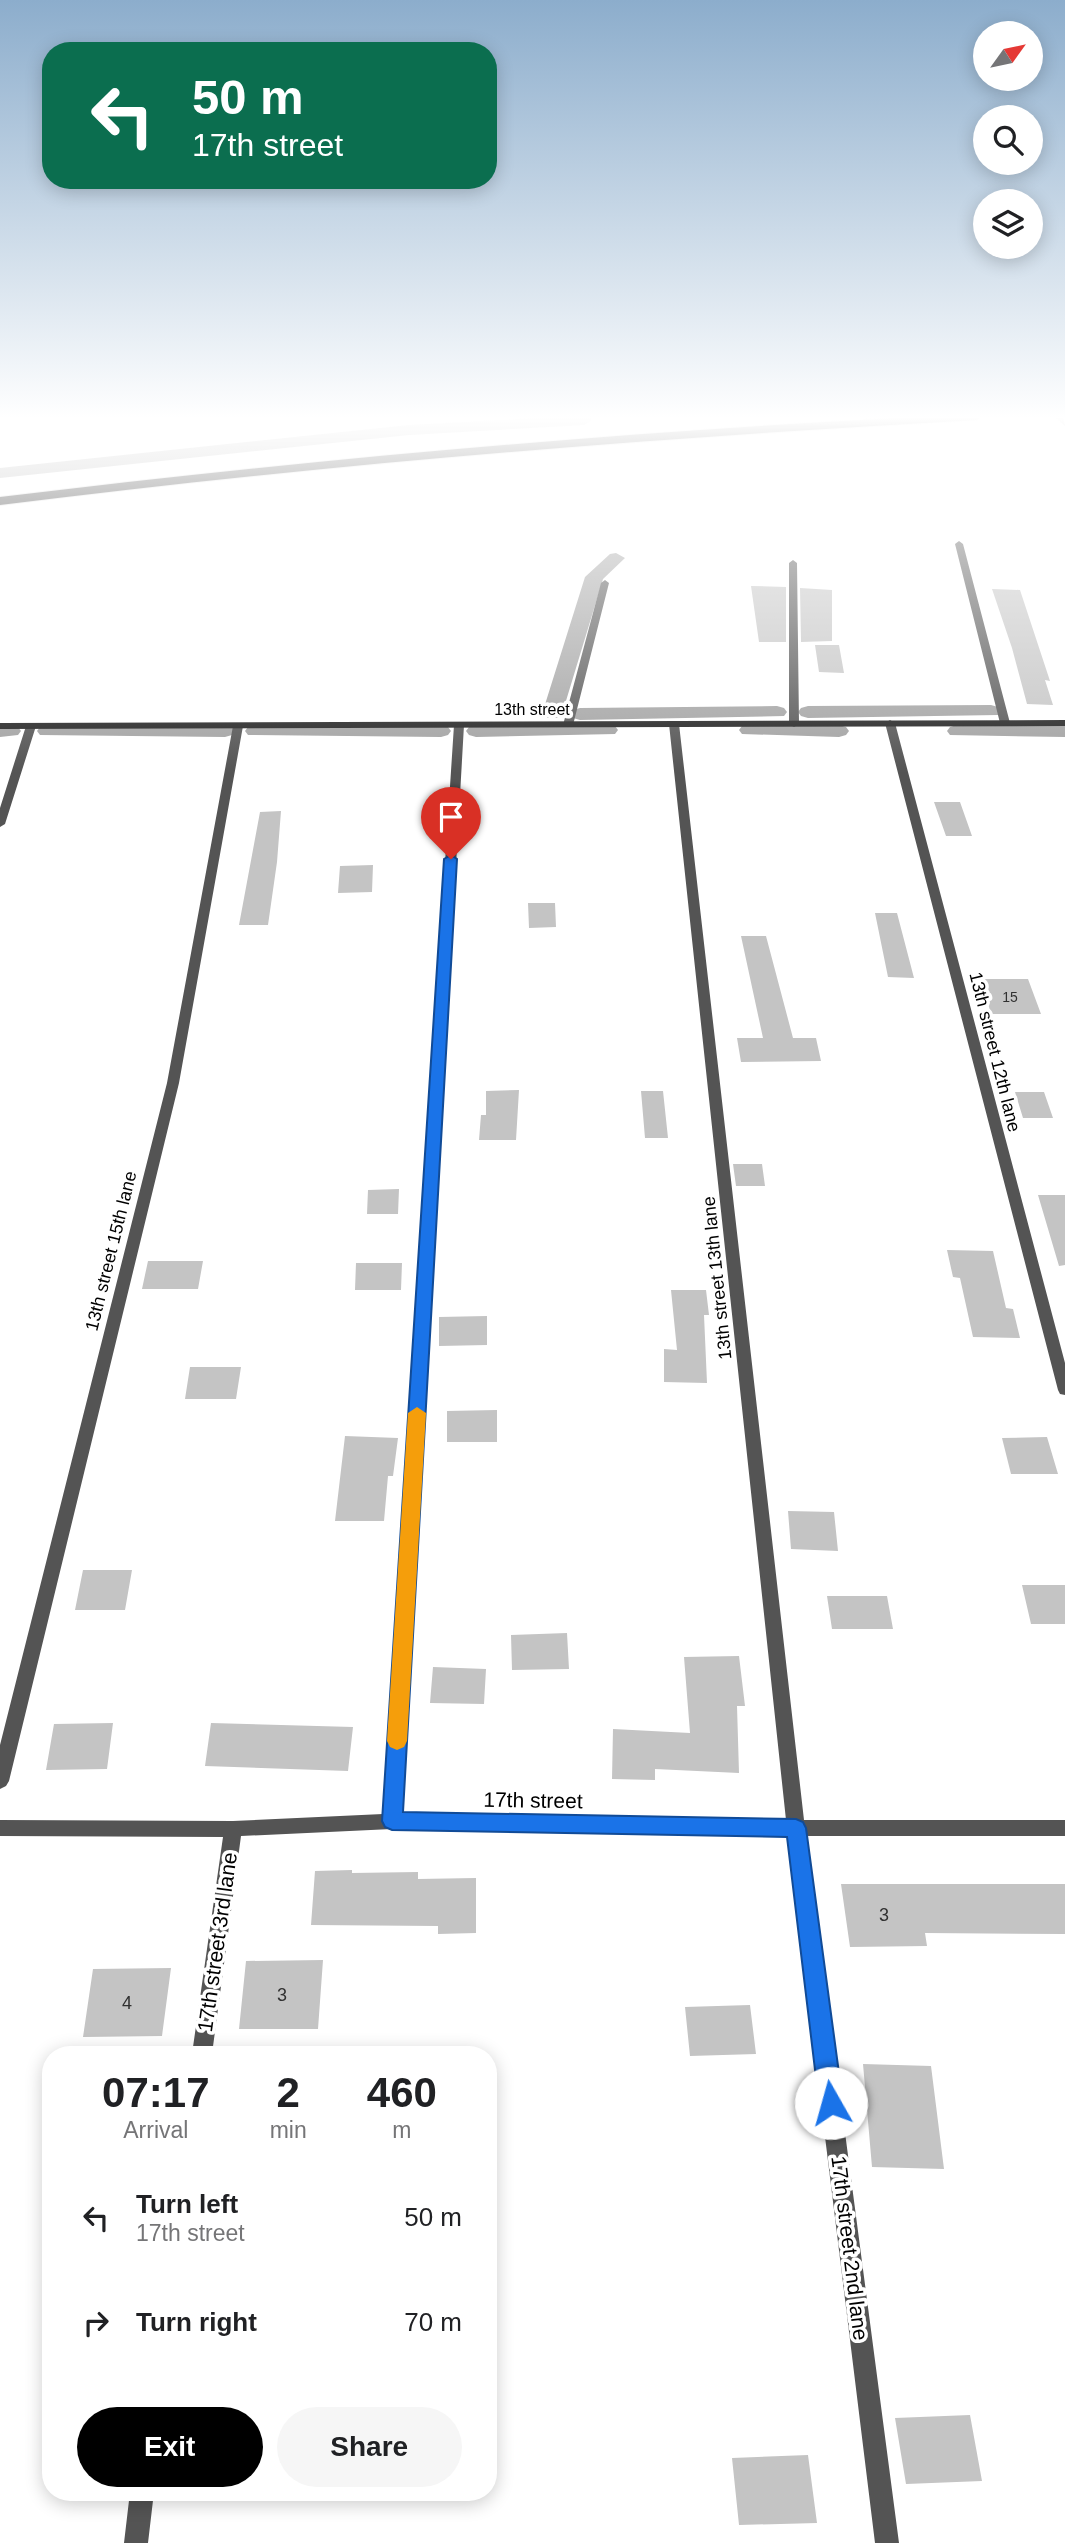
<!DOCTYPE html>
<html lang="en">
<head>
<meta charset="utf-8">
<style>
	body { margin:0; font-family:Arial,sans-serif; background:#f6f6f6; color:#202124; height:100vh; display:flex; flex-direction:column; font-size:26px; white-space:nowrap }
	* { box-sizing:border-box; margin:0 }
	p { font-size:23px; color:#757577 }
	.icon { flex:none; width:38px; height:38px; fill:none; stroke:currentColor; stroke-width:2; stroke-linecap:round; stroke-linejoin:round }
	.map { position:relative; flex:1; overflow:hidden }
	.drawer { position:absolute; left:42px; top:2046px; width:455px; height:455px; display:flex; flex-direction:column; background:#fff; border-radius:28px; box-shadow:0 4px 18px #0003 }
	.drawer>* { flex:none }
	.guide { position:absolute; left:42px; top:42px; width:455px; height:147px; border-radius:28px; box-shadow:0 4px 18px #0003; background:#0b6e4f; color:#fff; overflow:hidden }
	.needle { width:46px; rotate:57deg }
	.controls { position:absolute; left:973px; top:21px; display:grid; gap:14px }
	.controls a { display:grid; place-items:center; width:70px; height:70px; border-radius:50%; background:#fff; box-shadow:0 4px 18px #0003; font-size:35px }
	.pin { position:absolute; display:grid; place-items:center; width:60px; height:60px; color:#fff; margin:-72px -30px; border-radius:50% 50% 50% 0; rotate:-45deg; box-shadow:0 0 7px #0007 }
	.pin .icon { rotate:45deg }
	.me { position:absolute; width:77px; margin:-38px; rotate:353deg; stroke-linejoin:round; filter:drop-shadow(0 0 5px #0008) }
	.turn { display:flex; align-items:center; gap:24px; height:147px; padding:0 35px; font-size:32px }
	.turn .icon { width:91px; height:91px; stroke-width:2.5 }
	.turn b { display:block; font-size:49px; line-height:60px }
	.eta { display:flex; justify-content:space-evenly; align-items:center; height:119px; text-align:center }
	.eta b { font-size:42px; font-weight:700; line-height:49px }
	.cta { display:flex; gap:14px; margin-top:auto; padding:14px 35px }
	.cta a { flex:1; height:80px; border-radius:42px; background:#000; color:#fff; font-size:28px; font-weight:700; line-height:80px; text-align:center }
	.cta a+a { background:#f6f6f6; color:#202124 }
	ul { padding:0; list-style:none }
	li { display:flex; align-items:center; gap:21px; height:105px; padding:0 35px }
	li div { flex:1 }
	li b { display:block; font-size:26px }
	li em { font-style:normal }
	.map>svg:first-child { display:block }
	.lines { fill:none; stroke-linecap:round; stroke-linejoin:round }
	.canal { fill:#a2a2a2; fill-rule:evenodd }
	.building { fill:#c4c4c4 }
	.highway-casing { stroke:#dbdbdb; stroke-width:2 }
	.street { fill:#545454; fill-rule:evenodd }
	.secondary { fill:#212121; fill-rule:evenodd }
	.highway { fill:#000; fill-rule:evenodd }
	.route { fill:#1a73e8; stroke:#114b97; stroke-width:2 }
	.slow { fill:#f59e0b }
	.labels { text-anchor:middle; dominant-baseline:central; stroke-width:7; stroke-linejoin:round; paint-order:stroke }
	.number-label { font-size:14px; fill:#313131 }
	.far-street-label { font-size:16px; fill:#000; stroke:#fff }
	.street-label { font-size:18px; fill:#000; stroke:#fff }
	.near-number-label { font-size:18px; fill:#313131 }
	.near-street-label { font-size:21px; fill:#000; stroke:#fff }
</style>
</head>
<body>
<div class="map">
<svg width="1065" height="2543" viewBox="0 0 1065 2543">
	<rect width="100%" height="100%" fill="#fff"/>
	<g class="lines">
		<path class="canal" d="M553,417H590L592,420L584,425L409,435L0,478V468L409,425Z
			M616,553L625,558L603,579L562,714L559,718H545L542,714L585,577L610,554Z
			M991,705L998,707L1001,711L998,715L808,718L801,716L798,712L801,708L808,706Z
			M777,706L784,708L787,712L784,716L580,720L573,718L570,714L573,710L580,708Z
			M608,724L615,726L618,730L615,734L476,737L469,735L466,731L469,727L476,725Z
			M749,724L839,725L846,727L849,731L846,735L839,737L742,734L739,730L742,726Z
			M0,725L18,727L21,731L18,735L0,737Z
			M47,725H225L232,727L235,731L232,735L225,737L40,735L37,731L40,727Z
			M255,725H441L448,727L451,731L448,735L441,737L248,735L245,731L248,727Z
			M957,725H1065V737L950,735L947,731L950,727Z"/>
	</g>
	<path class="building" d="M751,586L786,587V642H759Z
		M800,588L832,590V641L801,642Z
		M992,589L1020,590L1050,681L1045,680L1053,705L1027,704L1012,648Z
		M815,645H839L844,673L819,672Z
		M934,802H960L972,836H946Z
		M281,811L277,862L268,925H239L260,812Z
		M373,865L372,892L338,893L340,866Z
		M528,903H555L556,927L529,928Z
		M875,913H897L914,978L888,977Z
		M741,936H766L793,1038H816L821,1061L741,1062L737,1038H763Z
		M981,979H1028L1041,1014H991Z
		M519,1090L516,1140H479L481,1115H486V1091Z
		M641,1091H663L668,1138H645Z
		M1015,1092H1044L1053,1118H1023Z
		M733,1164H762L765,1186H736Z
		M399,1189L398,1214H367L368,1190Z
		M1038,1195H1065V1265L1059,1266Z
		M947,1250L993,1251L1006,1308L1013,1309L1020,1338L973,1337L960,1278L953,1277Z
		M148,1261H203L198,1289H142Z
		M356,1263H402L401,1290H355Z
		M671,1290H706L709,1315H704L707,1383L664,1382V1349L677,1350Z
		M487,1316V1345L439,1346V1317Z
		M190,1367H241L236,1399H185Z
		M497,1410V1442H447V1411Z
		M345,1436L398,1438L393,1476H388L384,1521H335Z
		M1047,1437L1058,1474H1011L1002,1438Z
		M788,1511L834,1512L838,1551L791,1549Z
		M83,1570H132L125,1610H75Z
		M1022,1585H1065V1624H1031Z
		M827,1596H887L893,1629H832Z
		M567,1633L569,1669L512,1670L511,1635Z
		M739,1656L745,1706H737L739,1773L655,1769V1780L612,1779L613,1729L690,1733L684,1657Z
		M433,1667L486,1669L484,1704L430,1703Z
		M113,1723L107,1769L46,1770L54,1724Z
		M211,1723L353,1727L348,1771L205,1766Z
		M352,1870V1873L418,1872V1879L476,1878V1933L438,1934V1926L311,1925L315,1871Z
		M841,1884H1065V1934L925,1933L927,1946L850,1947Z
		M323,1960L318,2029H239L246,1961Z
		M171,1968L162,2036L83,2037L93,1969Z
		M750,2005L756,2054L690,2056L685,2007Z
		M863,2064L931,2066L944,2169L872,2167Z
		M970,2415L982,2481L906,2484L895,2418Z
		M808,2455L817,2523L739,2525L732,2458Z"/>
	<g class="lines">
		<g class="highway-casing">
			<path id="highway" d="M913,417H982L977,420C650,438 325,464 0,505V497C304,460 608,433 913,417Z"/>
		</g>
		<path class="street" d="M1055,417H1063L1065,426Z
			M959,541L963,544L1010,723L1008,725L1000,723L955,544Z
			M793,560L797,563L799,724L794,727L789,724V563Z
			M605,580L609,583L573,725L565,727L563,725L601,583Z
			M890,720L895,723L1065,1363V1395L1060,1394L1058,1390L885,723Z
			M459,722L464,725L402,1813L786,1820L669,724L674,721L679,724L804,1820H1065V1836H806L899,2543H875L788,1836L392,1829L241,1836L212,2054H192L223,1837L0,1836V1820L233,1821L383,1814L454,725Z
			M31,723L36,726L5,824L0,827V808L26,726Z
			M238,723L243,726L179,1083L9,1781L6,1786L0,1789V1745L167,1083L233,726Z
			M130,2492H154L148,2543H124Z"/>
		<path class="secondary" d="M1065,720V726L0,729V723Z"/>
		<use href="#highway" class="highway"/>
	</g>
	<linearGradient id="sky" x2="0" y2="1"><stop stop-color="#8cadcc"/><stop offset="0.54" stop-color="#fff"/><stop offset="1" stop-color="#fff" stop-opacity="0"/></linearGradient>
	<rect width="1065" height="773" fill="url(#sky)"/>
	<path class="route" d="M451,855L457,859L403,1812L796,1819L803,1822L806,1828L843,2103L839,2111L831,2114L823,2111L819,2103L787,1837L392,1830L385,1827L382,1821L444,859Z"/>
	<path class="slow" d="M417,1407L426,1413L407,1741L404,1747L397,1750L390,1747L387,1741L408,1413Z"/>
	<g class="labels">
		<g class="number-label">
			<text x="1010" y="997">15</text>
		</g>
		<g class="far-street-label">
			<text x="532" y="709">13th street</text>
		</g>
		<g class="street-label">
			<text transform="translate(995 1052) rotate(76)">13th street 12th lane</text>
			<text transform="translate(111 1251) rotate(-76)">13th street 15th lane</text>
			<text transform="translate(717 1278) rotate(-96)">13th street 13th lane</text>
		</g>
		<g class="near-number-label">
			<text x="884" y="1915">3</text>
			<text x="282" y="1995">3</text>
			<text x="127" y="2003">4</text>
		</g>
		<g class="near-street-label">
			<text transform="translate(533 1800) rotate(1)">17th street</text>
			<text transform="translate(217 1942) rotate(-82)">17th street 3rd lane</text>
			<text transform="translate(850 2248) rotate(83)">17th street 2nd lane</text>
		</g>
	</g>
</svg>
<div class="controls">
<a><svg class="needle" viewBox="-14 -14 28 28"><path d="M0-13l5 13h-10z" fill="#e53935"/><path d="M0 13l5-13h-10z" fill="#757577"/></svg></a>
<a><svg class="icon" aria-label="search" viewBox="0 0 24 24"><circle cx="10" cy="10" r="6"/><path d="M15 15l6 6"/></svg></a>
<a><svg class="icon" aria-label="layers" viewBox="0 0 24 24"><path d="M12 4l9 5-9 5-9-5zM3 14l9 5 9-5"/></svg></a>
</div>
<div class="pin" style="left:451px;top:859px;background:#d93025"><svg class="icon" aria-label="arrive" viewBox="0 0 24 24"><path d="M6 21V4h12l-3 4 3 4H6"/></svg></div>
<svg class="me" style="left:831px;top:2103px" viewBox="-20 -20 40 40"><circle r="19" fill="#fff"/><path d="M0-13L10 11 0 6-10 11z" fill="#1a73e8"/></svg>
<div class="guide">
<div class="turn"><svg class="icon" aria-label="left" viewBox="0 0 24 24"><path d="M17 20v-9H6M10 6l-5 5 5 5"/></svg><div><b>50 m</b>17th street</div></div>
</div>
<section class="drawer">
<div class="eta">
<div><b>07:17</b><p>Arrival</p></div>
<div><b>2</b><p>min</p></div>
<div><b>460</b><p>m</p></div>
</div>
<ul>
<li><svg class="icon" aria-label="left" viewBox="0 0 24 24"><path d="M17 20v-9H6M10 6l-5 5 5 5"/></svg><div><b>Turn left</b><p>17th street</p></div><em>50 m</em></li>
<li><svg class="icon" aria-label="right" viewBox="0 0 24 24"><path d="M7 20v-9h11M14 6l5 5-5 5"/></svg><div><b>Turn right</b></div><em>70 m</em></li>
</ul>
<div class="cta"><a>Exit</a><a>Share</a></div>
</section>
</div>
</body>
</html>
